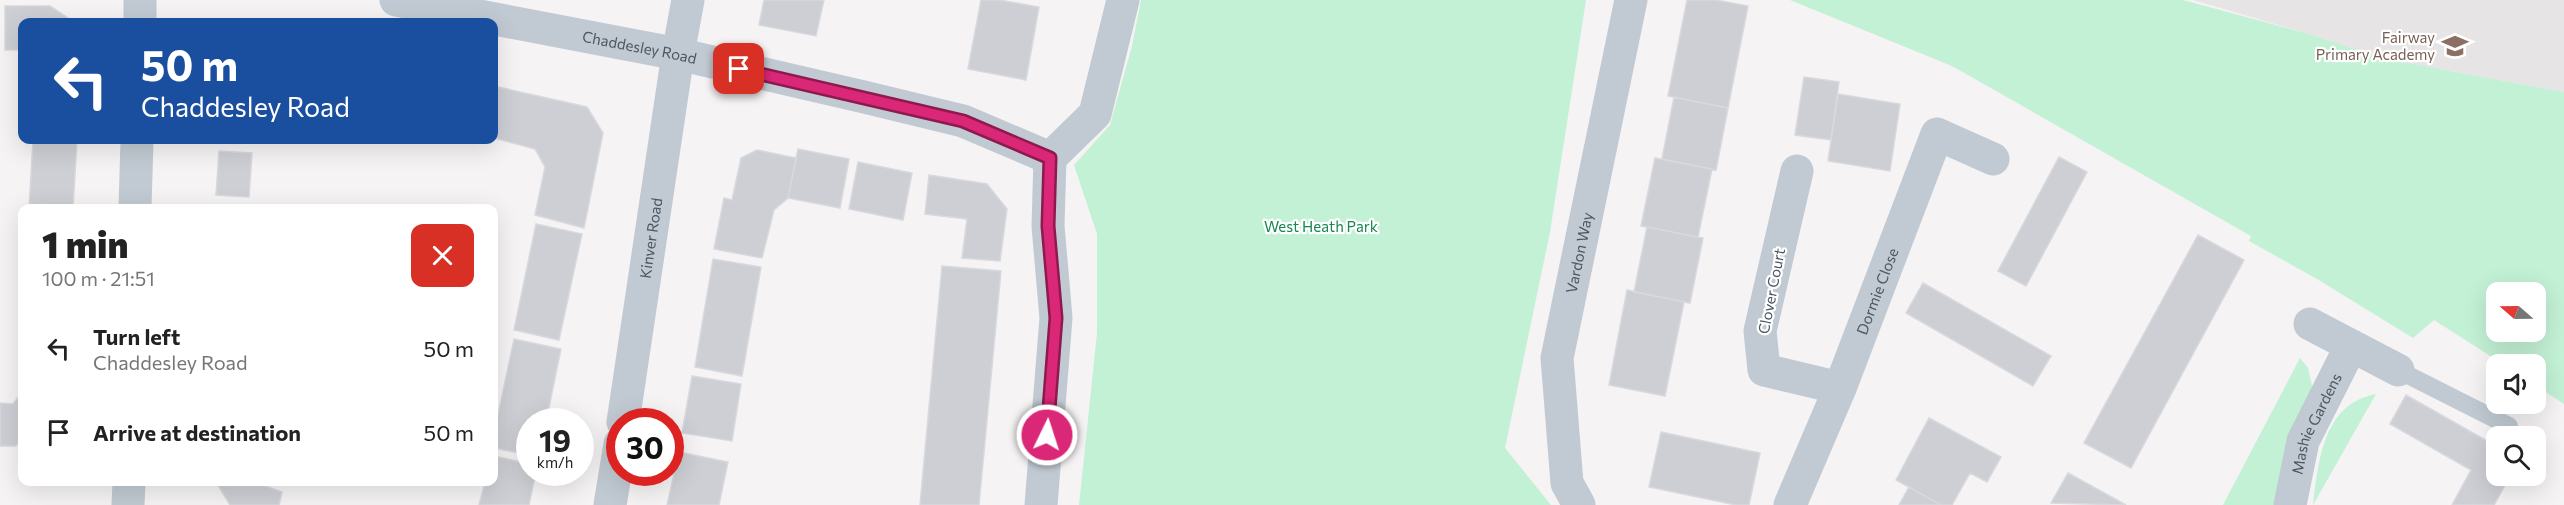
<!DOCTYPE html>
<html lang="en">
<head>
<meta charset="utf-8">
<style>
	body { margin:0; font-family:Commissioner,sans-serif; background:#f2f2f2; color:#222; height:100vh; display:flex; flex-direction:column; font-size:22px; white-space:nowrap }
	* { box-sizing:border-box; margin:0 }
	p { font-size:20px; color:#767676 }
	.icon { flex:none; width:33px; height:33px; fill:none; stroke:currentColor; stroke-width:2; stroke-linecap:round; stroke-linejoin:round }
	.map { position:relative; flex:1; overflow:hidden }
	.details { position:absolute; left:18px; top:204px; width:480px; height:282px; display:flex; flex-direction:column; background:#fff; border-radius:12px; box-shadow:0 6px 24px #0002 }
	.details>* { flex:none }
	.top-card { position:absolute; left:18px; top:18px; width:480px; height:126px; border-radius:12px; box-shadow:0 6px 24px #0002; background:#1a4fa0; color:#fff; overflow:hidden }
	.needle { width:39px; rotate:290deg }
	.buttons { position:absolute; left:2486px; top:282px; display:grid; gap:12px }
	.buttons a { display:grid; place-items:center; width:60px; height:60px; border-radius:12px; background:#fff; box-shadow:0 6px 24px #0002; font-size:30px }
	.speed { position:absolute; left:516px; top:408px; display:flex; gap:12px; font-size:30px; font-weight:700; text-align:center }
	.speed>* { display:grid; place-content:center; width:78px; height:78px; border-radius:50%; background:#fff; box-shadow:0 6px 24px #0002; line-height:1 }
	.speed small { font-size:15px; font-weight:400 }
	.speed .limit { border:9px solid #d22; background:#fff; color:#111 }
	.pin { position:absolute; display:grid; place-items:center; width:51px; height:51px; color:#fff; margin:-26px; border-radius:12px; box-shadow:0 3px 9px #0006 }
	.me { position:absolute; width:66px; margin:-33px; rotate:4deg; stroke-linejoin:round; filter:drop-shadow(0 0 4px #0008) }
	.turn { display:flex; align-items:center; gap:21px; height:126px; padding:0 24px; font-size:27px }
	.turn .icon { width:78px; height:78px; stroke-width:2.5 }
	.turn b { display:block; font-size:42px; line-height:51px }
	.round { display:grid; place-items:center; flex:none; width:63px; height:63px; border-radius:12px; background:#f2f2f2 }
	.overview { display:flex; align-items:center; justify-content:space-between; height:102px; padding:0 24px }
	h1 { font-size:36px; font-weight:800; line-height:45px }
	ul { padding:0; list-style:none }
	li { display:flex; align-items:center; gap:18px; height:84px; padding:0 24px }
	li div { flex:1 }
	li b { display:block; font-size:22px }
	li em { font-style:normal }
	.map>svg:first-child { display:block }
	.education { fill:#e6e4e5 }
	.green { fill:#c3f1d5; fill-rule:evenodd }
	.building { fill:#cdcfd5; stroke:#d7d9de; stroke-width:1.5 }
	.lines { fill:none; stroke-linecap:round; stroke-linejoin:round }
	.lane { stroke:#c1cad2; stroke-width:18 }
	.street { stroke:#c1cad2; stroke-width:33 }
	.route-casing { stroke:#8e194d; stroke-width:15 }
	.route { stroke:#db2777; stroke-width:10 }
	.labels { text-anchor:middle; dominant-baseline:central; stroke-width:4.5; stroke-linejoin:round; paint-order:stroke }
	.education-label { font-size:15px; fill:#785e54; stroke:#fff; text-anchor:end }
	.street-label { font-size:15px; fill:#4a5661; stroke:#fff }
	.park-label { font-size:15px; fill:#17864f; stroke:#fff }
</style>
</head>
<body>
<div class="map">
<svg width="2564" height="505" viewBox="0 0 2564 505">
	<rect width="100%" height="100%" fill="#f5f3f3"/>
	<path class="education" d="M2193,0H2564V92L2382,58L2309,34Z"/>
	<path class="green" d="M1141,0H1586L1550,232L1505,448L1551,505H1079L1097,333V234L1074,165L1110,125L1132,46Z
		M1790,0H2183L2309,34L2382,58L2564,92V404L2535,385V364H2503L2434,320L2413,338L2317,279L2249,241L2251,236L1952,66ZM2535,292V332H2496V292Z
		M2300,358L2308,368L2313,390L2282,505H2223Z
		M2376,394L2313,505C2319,460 2323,404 2376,394Z"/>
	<path class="building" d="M764,0H824L816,36L759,25Z
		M981,0H999L1039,7L1026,80L968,69Z
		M1687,0H1716L1748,6L1728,108L1668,96Z
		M5,6H50L74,22H22V50H5Z
		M1804,77L1839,82L1831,140L1795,135Z
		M494,86L587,107L603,133L584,228L535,215L545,167L535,149L494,138Z
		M1838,94L1900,104L1890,171L1828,161Z
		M1674,97L1728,108L1716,170L1662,159Z
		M33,140H77L73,208H29Z
		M798,149L849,159L840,208L788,198Z
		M757,150L796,158L788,198L774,210L762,258L714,249L724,198L732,200L741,158Z
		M219,151L252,153L249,197L216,195Z
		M2059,157L2087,172L2026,286L1998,271Z
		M1655,158L1712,169L1698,237L1641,226Z
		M858,162L912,173L903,220L849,209Z
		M929,175L987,184L1007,209L1000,261L962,258L967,219L925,214Z
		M536,224L582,234L559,340L514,330Z
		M1647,227L1703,238L1690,303L1634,292Z
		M2198,235L2244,260L2131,468L2084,443Z
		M713,259L761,267L742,376L695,367Z
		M942,266L1001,271L979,505H920Z
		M1923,283L2051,356L2033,386L1906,313Z
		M1627,290L1684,302L1665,396L1609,385Z
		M514,339L561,349L546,422H530V455L494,448V434Z
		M692,376L741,384L732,441L682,433Z
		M22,392V439L16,446H0V403L13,404Z
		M2406,395L2496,446V476H2510L2494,505H2452L2471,470L2390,424Z
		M1929,418L2001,457L1987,482L1970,473L1952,505H1941L1896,480Z
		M1661,432L1760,453L1749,505H1736L1649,487Z
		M679,452L728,462L719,505H667Z
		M494,456L530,464V472H536L529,505H479L485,482H494Z
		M2068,473L2126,505L2051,503Z
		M216,482H254L282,492L279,505H230Z
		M1909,487L1941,505H1899Z"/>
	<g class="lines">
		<path class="lane" d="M2398,370L2509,426"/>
		<g class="street">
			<path id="s1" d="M396,0L678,54L864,97L963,121L1050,158"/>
			<path d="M140,22V0"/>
			<path d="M1050,158L1095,114L1123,0"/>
			<path d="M1797,171L1760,331L1764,370L1840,388"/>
			<path d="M135,208L137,140"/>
			<path d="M2310,324L2398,370"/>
			<path id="s2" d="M623,422L678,54L688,0"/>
			<path d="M128,505L129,482"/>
			<path d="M610,505L620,444"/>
			<path d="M1041,505L1056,318L1048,226L1050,158"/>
			<path id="s3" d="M1579,505L1567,483L1557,358L1631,0"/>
			<path id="s4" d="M1790,505L1840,388L1937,134L1993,159"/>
			<path id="s5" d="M2290,505L2303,441L2351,346"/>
		</g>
	</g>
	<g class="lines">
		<g class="route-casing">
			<path id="route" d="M739,69L963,121L1050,158L1048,226L1056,318L1047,435"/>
		</g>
		<use href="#route" class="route"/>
	</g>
	<defs>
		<g id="school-bare" transform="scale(2.07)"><path d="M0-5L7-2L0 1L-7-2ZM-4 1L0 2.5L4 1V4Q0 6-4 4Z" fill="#8d6e63" stroke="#fff" stroke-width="2.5" paint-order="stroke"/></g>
	</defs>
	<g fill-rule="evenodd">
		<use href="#school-bare" x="2455" y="46"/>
	</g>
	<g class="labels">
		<g class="education-label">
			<text x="2435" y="37">Fairway<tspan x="2435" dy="17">Primary Academy</tspan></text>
		</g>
		<g class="street-label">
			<text stroke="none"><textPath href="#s1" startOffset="248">Chaddesley Road</textPath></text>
			<text stroke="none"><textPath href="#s2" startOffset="186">Kinver Road</textPath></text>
			<text stroke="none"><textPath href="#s3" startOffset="258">Vardon Way</textPath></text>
			<text transform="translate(1771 291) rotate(-79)">Clover Court</text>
			<text stroke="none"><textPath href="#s4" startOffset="231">Dormie Close</textPath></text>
			<text stroke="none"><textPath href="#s5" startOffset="86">Mashie Gardens</textPath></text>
		</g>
		<g class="park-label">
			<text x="1321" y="226">West Heath Park</text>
		</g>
	</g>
</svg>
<div class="buttons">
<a><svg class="needle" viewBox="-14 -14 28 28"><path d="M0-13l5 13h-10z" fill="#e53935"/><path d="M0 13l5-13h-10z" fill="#767676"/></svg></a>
<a><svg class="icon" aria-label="sound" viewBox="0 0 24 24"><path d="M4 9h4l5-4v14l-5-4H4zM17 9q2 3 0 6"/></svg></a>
<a><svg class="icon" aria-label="search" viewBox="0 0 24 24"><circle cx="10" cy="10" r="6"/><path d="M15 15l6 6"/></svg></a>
</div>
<div class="speed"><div>19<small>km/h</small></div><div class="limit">30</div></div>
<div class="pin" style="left:739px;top:69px;background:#d93025"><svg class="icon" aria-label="arrive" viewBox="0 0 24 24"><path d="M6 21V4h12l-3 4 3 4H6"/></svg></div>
<svg class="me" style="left:1047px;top:435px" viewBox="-20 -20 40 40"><circle r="17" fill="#db2777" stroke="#fff" stroke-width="3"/><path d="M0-11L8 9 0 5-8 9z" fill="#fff"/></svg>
<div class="top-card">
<div class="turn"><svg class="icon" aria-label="left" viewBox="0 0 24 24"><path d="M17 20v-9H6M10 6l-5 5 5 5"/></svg><div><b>50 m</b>Chaddesley Road</div></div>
</div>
<section class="details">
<div class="overview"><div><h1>1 min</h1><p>100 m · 21:51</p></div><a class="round" style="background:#d93025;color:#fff"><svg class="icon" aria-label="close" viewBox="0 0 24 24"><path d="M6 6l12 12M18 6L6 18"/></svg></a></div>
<ul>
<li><svg class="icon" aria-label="left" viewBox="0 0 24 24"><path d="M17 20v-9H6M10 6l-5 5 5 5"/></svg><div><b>Turn left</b><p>Chaddesley Road</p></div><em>50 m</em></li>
<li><svg class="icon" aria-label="arrive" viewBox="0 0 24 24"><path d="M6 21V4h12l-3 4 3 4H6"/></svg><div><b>Arrive at destination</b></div><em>50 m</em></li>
</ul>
</section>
</div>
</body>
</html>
